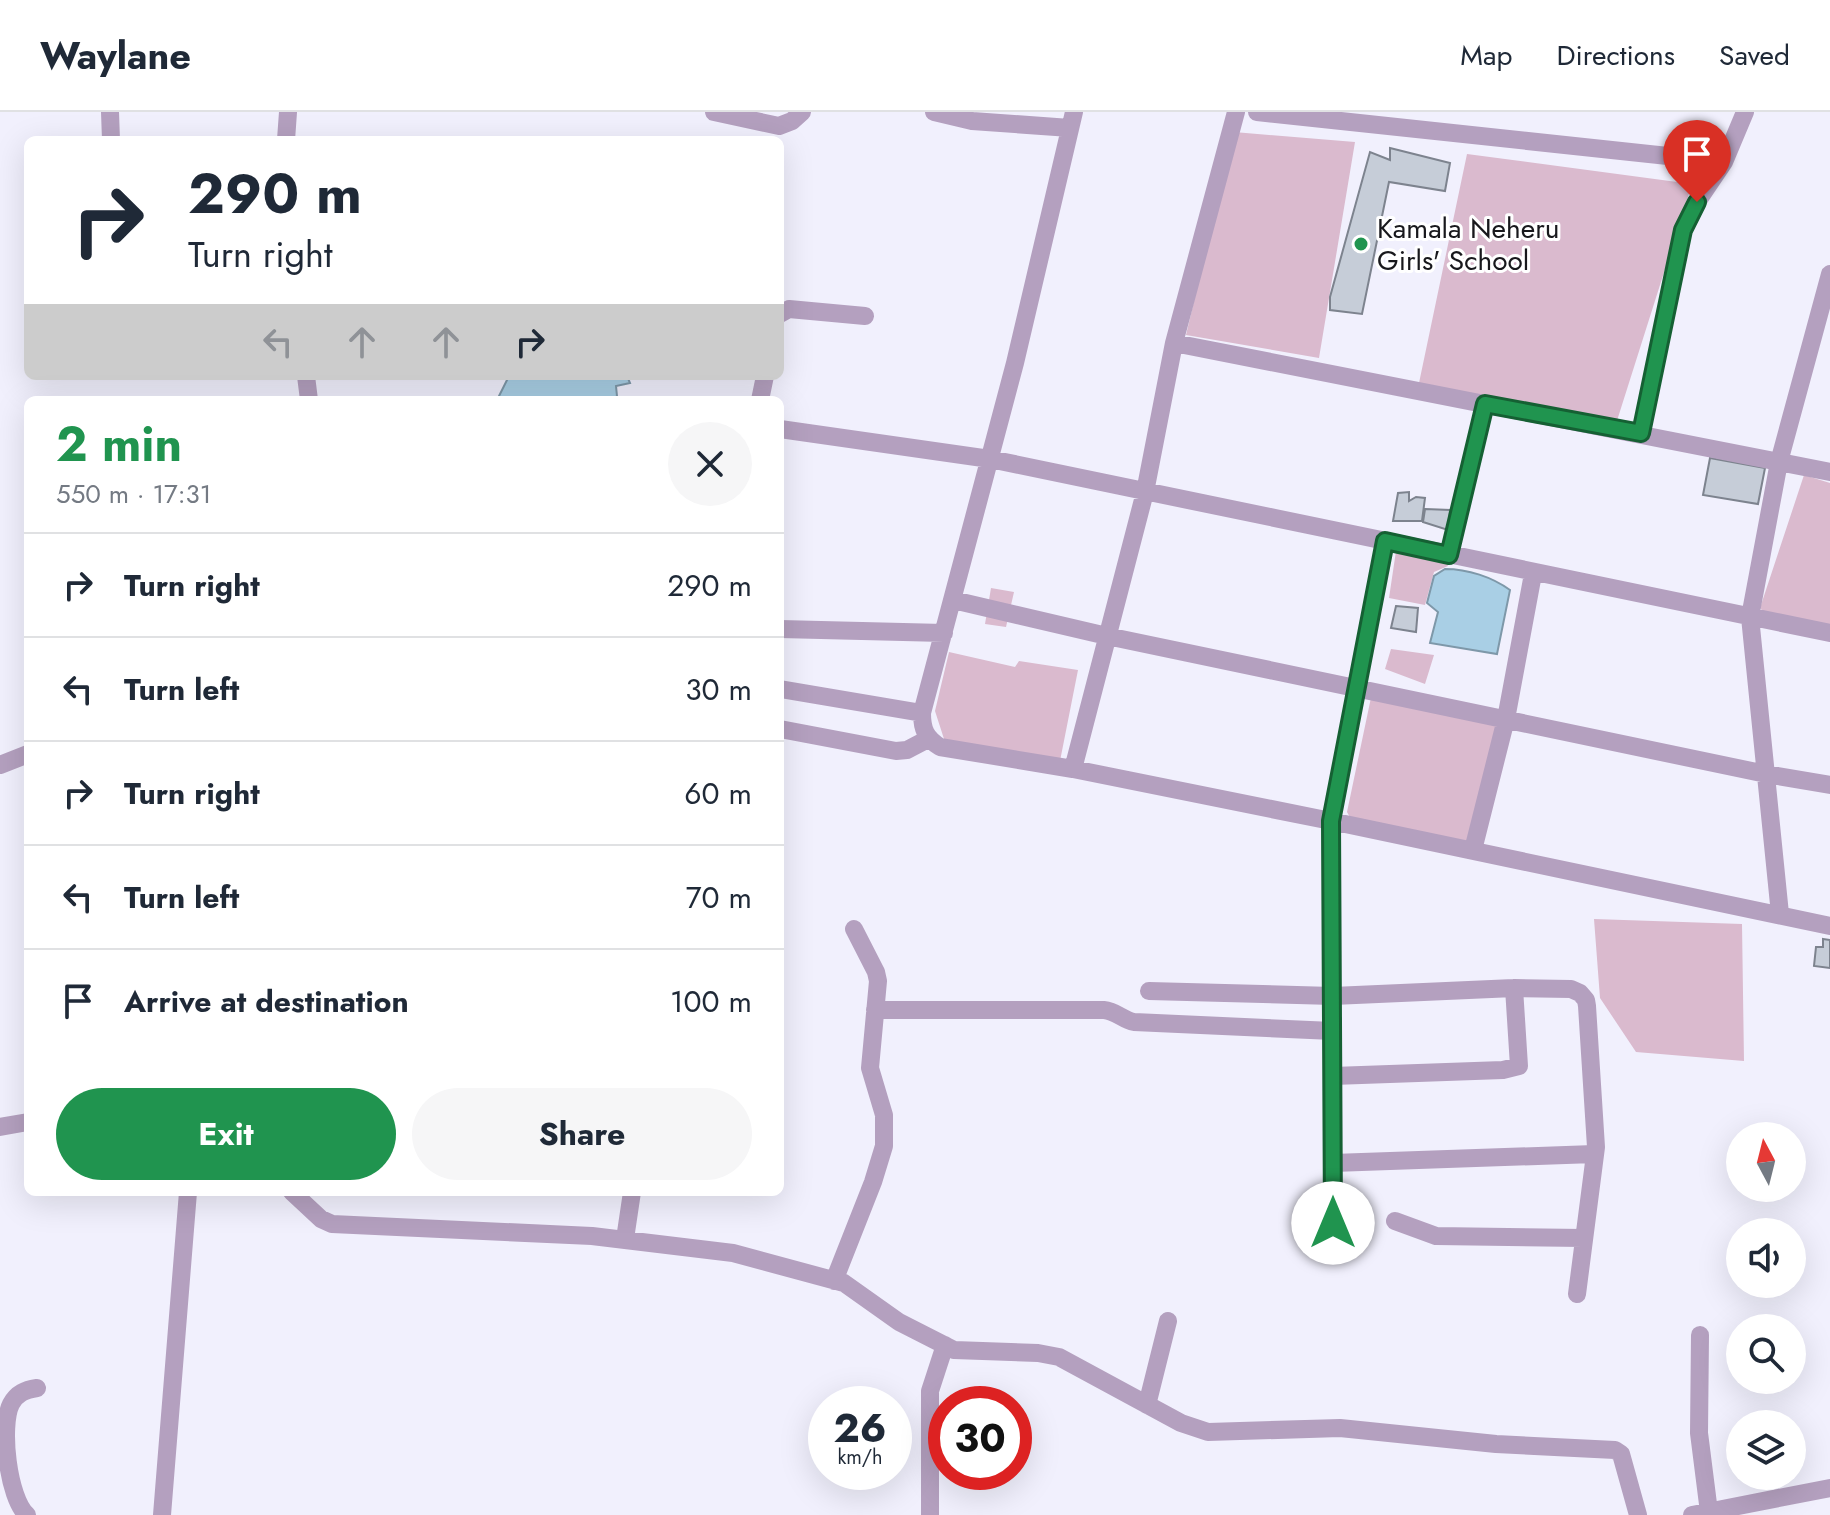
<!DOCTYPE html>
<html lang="en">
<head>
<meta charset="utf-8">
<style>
	body { margin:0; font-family:Jost,sans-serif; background:#f6f6f7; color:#1f2937; height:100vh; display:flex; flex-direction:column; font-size:30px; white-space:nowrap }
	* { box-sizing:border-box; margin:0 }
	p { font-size:26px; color:#747a83 }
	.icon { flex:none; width:44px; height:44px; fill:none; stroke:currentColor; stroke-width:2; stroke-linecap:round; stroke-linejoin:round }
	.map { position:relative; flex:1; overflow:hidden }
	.drawer { position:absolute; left:24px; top:284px; width:760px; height:800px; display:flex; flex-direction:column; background:#fff; border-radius:12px; box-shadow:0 8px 32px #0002 }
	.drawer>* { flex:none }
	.top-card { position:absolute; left:24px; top:24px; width:760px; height:244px; border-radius:12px; box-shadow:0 8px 32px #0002; background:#fff; color:#1f2937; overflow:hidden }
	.needle { width:52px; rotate:353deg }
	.tools { position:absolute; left:1726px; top:1010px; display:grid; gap:16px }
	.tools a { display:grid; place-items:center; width:80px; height:80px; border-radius:50%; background:#fff; box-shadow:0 8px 32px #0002; font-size:40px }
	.speed { position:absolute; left:808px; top:1274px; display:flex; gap:16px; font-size:40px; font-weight:700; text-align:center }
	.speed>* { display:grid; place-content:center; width:104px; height:104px; border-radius:50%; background:#fff; box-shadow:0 8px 32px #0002; line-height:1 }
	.speed small { font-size:20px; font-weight:400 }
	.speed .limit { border:12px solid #d22; background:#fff; color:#111 }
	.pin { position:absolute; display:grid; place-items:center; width:68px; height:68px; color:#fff; margin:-82px -34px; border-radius:50% 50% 50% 0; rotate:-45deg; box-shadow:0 0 8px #0007 }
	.pin .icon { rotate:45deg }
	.me { position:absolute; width:88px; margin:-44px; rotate:0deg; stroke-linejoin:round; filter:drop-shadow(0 0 6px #0008) }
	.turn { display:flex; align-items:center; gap:28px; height:168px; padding:0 32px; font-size:36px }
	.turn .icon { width:104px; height:104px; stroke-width:2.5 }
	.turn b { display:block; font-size:56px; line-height:68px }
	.lanes { display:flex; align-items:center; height:76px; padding:0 32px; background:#0003; justify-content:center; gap:40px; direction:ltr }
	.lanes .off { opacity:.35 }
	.round { display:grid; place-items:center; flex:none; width:84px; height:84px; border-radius:42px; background:#f6f6f7 }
	.headline { display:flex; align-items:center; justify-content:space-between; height:136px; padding:0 32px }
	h1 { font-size:48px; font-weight:700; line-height:60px; color:#20944f }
	.cta { display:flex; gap:16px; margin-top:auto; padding:16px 32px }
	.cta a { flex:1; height:92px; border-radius:48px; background:#20944f; color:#fff; font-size:32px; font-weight:700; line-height:92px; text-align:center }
	.cta a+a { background:#f6f6f7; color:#1f2937 }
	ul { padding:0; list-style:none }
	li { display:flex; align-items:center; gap:24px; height:104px; padding:0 32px; border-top:2px solid #e0e1e3 }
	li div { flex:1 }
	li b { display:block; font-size:30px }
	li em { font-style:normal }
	header { display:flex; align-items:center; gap:48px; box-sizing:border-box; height:112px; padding:0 40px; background:#fff; border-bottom:2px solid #e0e1e3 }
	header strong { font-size:38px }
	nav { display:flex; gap:44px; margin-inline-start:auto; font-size:28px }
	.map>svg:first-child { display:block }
	.green { fill:#dabace }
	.water { fill:#a9cfe5; stroke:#7e98a9; stroke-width:2 }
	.building { fill:#c6cdd8; stroke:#7d838e; stroke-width:2 }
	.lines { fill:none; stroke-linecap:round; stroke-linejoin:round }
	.minor { stroke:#b4a0bf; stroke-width:18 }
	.route-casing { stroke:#156033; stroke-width:20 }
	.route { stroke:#20944f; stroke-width:14 }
	.poi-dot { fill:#20944f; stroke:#fff; stroke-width:3 }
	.labels { text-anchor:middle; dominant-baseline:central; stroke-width:6; stroke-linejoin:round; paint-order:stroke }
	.poi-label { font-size:28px; fill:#18181c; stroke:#fff; text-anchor:start }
</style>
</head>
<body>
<header>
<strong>Waylane</strong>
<nav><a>Map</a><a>Directions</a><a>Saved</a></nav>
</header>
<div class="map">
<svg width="1830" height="1403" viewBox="0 0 1830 1403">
	<rect width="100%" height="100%" fill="#f1f0fd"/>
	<path class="green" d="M1234,20L1355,30L1319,246L1186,223Z
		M1467,42L1692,72L1615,315L1419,271Z
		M1804,363L1830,371V520L1771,509L1760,496Z
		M1396,439L1447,451L1448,454L1434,460L1425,493L1389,486Z
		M991,476L1014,480L1006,515L985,512Z
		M1391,537L1434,543L1425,572L1385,557Z
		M949,540L1015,555L1019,549L1078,558L1060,649L944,627L935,599Z
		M1373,576L1503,608L1469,735L1353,711L1347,700Z
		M1594,807L1742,812L1744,949L1636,940L1600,886Z"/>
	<path class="water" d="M509,264H627L630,271L616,274L617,284L612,288H497Z
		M1445,457C1468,457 1492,465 1510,478L1497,542L1430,531L1438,500L1427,491L1434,464Z"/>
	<path class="building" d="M1390,36L1450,51L1445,79L1389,70L1362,202L1330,198V185L1370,40L1390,48Z
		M1710,346L1765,356L1758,392L1703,383Z
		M1409,380V389L1416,385L1425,386L1422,409H1393L1398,381Z
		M1425,397L1450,398L1448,418L1423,410Z
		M1396,494L1418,496L1416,520L1391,516Z
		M1823,827L1830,828V856L1814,854L1816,835H1823Z"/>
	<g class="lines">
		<path class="minor" d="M110,0L111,28
			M714,0L779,14L792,9L802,0
			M934,0L972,9L1070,16
			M1074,0L1015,251L922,601C922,618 926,626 940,635L1073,657L1331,709L1830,814
			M1257,0L1724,50
			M286,28L288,0
			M780,202L789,197L865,204
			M1174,231L1830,360
			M306,264L309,288
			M760,288L765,264
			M780,317L990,347L1830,521
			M1641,321L1683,118L1697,90L1724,50L1745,0
			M1449,443L1485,292
			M953,488L1107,524L1766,662L1830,673
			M780,517L944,521
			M780,577L922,601
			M780,617L896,639L907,638L928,627
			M0,653L28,642
			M1073,657L1145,380L1174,231L1236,0
			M1473,738L1506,607L1533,462
			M1780,802L1750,505L1779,350L1830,162
			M1149,879L1333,884L1514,876L1571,877L1580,881L1586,888L1587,894L1596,1035L1577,1182
			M875,898H1104C1116,899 1123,908 1134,910L1333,919
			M1333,964L1503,958L1519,954L1514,876
			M0,1015L28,1010
			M1333,1051L1594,1042
			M292,1080L321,1107L332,1112L592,1124L733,1141L844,1171L899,1210L954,1238L1038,1241L1059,1245L1181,1311L1208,1320L1340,1316L1496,1332L1615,1338L1621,1342L1638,1403
			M1395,1109L1436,1124L1583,1126
			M1333,1111L1331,709L1385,429
			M625,1127L632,1080
			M834,1169L873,1070L884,1034V1003L870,956L878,869L876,860L854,817
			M1700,1223L1699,1321L1709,1400
			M1147,1293L1168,1209
			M27,1403C8,1386 0,1314 11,1292C17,1281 25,1278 37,1276
			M162,1403L188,1080
			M930,1403V1279L945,1233
			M1692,1403L1830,1376"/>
	</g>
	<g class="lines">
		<g class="route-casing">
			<path id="route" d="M1333,1111L1331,709L1385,429L1449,443L1485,292L1641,321L1683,118L1697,90"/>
		</g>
		<use href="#route" class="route"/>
	</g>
	<circle class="poi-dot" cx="1361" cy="132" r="8"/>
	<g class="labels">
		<g class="poi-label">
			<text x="1377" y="116">Kamala Neheru<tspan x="1377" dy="32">Girls' School</tspan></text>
		</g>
	</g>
</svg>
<div class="tools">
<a><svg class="needle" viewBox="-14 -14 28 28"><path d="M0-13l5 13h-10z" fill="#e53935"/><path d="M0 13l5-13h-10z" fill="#747a83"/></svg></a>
<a><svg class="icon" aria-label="sound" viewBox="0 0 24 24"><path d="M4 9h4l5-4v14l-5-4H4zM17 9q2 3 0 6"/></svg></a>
<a><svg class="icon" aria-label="search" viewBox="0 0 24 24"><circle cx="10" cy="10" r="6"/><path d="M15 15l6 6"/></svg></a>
<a><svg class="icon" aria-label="layers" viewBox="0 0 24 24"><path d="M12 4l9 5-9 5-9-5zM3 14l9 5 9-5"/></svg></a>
</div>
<div class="speed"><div>26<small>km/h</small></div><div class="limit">30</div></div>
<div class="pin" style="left:1697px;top:90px;background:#d93025"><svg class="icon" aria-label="arrive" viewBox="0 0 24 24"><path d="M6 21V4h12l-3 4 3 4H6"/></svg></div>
<svg class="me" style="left:1333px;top:1111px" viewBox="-20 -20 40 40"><circle r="19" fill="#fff"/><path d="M0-13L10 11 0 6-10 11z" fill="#20944f"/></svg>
<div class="top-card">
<div class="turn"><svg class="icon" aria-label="right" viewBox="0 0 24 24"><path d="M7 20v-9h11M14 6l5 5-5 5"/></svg><div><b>290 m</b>Turn right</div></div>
<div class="lanes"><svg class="icon off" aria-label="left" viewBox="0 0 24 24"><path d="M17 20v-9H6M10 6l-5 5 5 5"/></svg><svg class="icon off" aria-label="ahead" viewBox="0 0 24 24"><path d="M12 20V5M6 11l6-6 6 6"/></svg><svg class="icon off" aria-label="ahead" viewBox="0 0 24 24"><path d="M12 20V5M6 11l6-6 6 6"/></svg><svg class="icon" aria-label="right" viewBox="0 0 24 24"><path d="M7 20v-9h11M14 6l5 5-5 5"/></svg></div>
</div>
<section class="drawer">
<div class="headline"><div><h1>2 min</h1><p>550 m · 17:31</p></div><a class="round"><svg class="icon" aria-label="close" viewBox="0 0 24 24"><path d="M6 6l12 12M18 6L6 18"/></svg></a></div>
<ul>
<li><svg class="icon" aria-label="right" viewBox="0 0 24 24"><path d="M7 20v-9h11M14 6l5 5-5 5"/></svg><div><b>Turn right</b></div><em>290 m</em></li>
<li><svg class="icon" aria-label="left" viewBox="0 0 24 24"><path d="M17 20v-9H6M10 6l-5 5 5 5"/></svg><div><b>Turn left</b></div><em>30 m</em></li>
<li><svg class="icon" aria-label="right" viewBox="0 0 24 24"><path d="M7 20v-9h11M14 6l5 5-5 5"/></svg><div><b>Turn right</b></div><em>60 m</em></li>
<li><svg class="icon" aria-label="left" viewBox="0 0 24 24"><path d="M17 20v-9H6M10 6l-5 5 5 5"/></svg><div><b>Turn left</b></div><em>70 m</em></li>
<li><svg class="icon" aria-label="arrive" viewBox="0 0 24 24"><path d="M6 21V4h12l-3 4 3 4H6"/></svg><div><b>Arrive at destination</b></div><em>100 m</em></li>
</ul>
<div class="cta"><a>Exit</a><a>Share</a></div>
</section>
</div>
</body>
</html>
